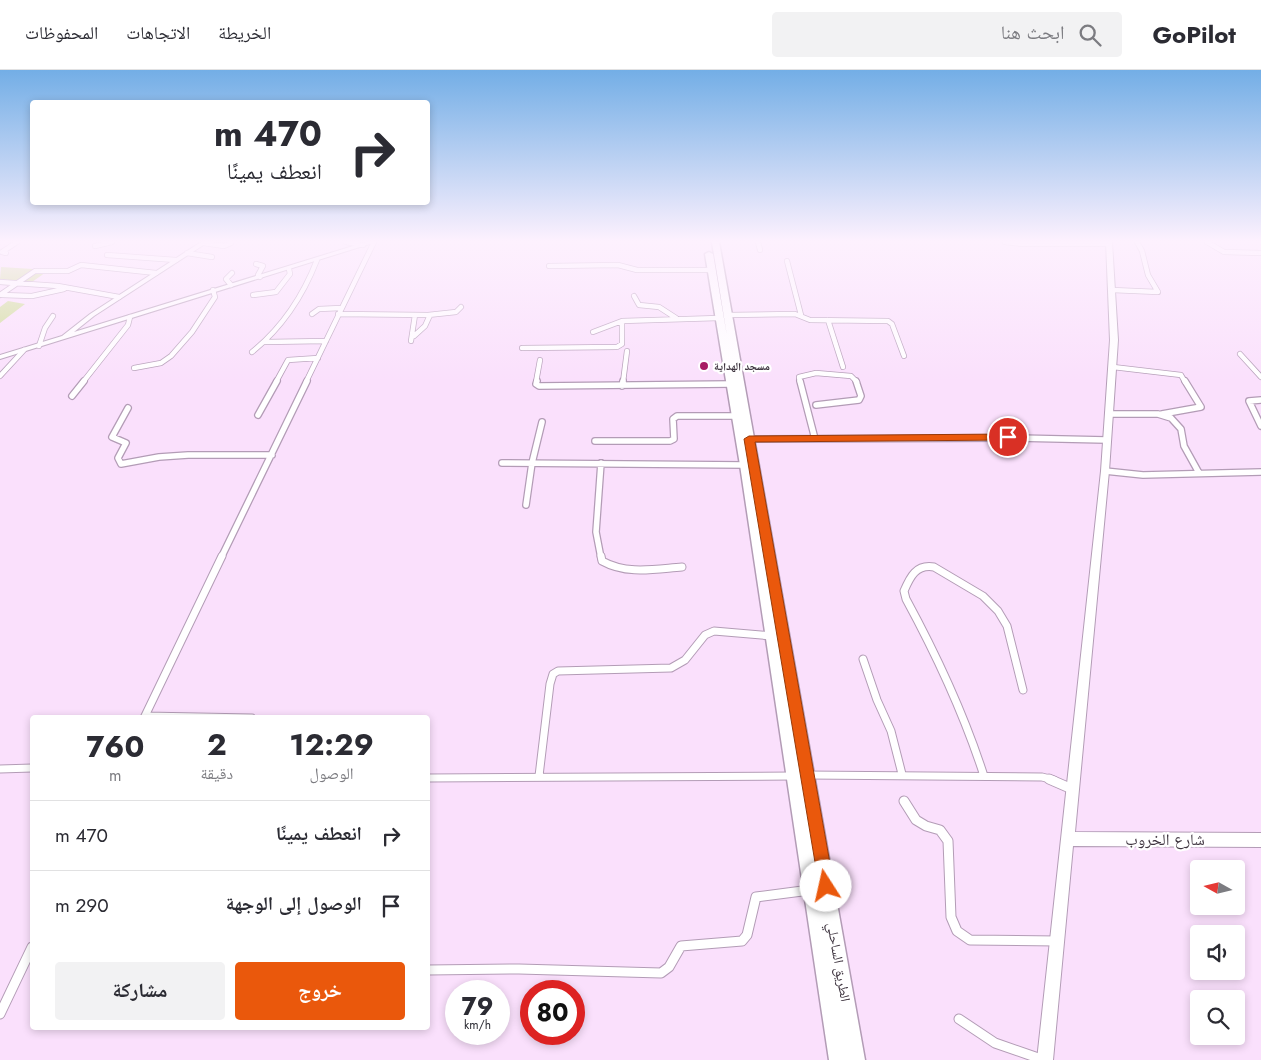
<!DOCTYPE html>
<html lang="ar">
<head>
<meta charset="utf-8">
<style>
	body { margin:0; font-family:Jost,"Noto Naskh Arabic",sans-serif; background:#f2f2f3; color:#2b2b33; direction:rtl; height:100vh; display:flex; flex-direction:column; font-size:19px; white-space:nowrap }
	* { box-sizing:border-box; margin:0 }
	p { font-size:16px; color:#7c7c81 }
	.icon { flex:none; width:28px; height:28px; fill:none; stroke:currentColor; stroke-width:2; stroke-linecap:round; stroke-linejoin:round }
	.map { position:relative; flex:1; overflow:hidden; direction:ltr }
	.drawer { position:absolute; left:30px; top:645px; width:400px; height:315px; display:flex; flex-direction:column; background:#fff; border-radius:5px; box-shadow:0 2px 8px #0003; direction:rtl }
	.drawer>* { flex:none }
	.hud { position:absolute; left:30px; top:30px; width:400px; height:105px; border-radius:5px; box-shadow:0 2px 8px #0003; direction:rtl; background:#fff; color:#2b2b33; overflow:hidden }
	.needle { width:32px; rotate:278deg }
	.fabs { position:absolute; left:1190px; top:790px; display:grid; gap:10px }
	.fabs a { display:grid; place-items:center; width:55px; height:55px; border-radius:5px; background:#fff; box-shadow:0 2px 8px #0003; font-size:25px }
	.speed { position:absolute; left:445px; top:910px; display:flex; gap:10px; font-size:25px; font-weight:700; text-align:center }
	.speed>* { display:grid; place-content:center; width:65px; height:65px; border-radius:50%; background:#fff; box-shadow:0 2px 8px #0003; line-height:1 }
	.speed small { font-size:12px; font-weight:400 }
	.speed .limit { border:8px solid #d22; background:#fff; color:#111 }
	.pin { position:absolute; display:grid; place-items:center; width:42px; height:42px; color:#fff; margin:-21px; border:2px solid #fff; border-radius:50%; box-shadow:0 1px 5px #0007 }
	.me { position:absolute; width:55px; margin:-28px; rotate:350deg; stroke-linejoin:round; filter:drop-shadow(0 0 4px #0008) }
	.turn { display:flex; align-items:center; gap:18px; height:105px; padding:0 25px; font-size:22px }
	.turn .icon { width:65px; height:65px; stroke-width:2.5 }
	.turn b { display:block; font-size:35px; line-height:42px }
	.eta { display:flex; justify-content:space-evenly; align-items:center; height:85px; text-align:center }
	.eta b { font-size:30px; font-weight:700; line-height:35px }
	.button { display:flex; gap:10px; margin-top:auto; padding:10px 25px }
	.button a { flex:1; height:58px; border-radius:5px; background:#ea580c; color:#fff; font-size:20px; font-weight:700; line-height:58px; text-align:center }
	.button a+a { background:#f2f2f3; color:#2b2b33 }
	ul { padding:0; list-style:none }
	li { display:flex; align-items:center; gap:15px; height:70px; padding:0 25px; border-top:1px solid #e1e1e2 }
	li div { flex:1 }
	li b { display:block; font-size:19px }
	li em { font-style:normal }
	header { display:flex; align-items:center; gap:30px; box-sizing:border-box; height:70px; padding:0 25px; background:#fff; border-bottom:1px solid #e1e1e2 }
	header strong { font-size:24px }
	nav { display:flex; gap:28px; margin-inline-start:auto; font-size:18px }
	.search { width:350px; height:45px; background:#f2f2f3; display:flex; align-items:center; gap:12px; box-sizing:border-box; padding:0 18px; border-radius:5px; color:#7c7c81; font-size:19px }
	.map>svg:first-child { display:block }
	.green { fill:#cedc95 }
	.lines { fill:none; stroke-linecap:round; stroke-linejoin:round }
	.street-far3-casing { stroke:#b39cb6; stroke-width:6 }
	.street-far2-casing { stroke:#b39cb6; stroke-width:8 }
	.street-far1-casing { stroke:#b39cb6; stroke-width:9 }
	.street-casing { stroke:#b39cb6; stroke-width:11 }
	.secondary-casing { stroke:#b39cb6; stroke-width:2 }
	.primary-casing { stroke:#b39cb6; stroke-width:2 }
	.highway-casing { stroke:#b39cb6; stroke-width:3 }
	.street-far3 { stroke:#fff; stroke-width:4.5 }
	.street-far2 { stroke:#fff; stroke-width:5.5 }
	.street-far1 { stroke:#fff; stroke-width:7 }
	.street { stroke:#fff; stroke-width:9 }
	.secondary { fill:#fff; fill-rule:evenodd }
	.primary { fill:#fff; fill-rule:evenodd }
	.highway { fill:#fff; fill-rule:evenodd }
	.route { fill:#ea580c; stroke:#983908 }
	.poi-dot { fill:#a71d63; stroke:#fff; stroke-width:2 }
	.labels { text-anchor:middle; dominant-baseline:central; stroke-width:4.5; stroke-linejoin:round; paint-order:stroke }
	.far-poi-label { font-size:11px; font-weight:bold; fill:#3f3540; stroke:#fff; text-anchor:start }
	.street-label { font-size:14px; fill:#3f3540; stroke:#fff }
	.near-street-label { font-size:16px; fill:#3f3540; stroke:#fff }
</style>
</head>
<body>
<header>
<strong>GoPilot</strong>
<div class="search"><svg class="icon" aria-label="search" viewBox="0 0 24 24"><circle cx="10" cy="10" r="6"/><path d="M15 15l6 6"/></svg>ابحث هنا</div>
<nav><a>الخريطة</a><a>الاتجاهات</a><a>المحفوظات</a></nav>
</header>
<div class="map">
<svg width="1261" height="990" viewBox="0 0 1261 990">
	<rect width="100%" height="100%" fill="#fae0fc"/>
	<path class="green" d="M1,197L49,200L32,212L0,209Z
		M8,231L25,234L0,253V237Z"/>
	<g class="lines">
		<g class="street-far3-casing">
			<path id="street-far3" d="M346,172L363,175
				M758,172L760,180
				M1005,172L1022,174H1109
				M1207,172L1224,182L1261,183
				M204,173L224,176L231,173
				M95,176L112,172
				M6,183L2,182L17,172
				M187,183L212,187
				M107,185L176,190
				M787,191L801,245
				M256,194L263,196L258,205L260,207
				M549,196L618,195L637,200H712
				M0,212L58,216L119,227
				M231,215L226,209L232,203
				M1112,220L1158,222L1148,205L1142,181L1137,172
				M0,225L35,201H68L81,195L156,203
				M2,225L32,226L64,219
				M253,225L276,222L290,204L289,199
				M634,226L639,235L659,237L676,248
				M312,244L319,239L341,238
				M338,244L428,245L456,242L461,237
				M727,245L795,244L810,250L888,251L892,254L904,286
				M828,250L843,297
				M593,262L622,251L719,248
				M414,266L425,256L430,245
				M411,271L415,245
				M265,272L326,271
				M39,276L45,258L53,246
				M522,278L617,277L622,274V251
				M252,282C283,257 303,226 317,190
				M1240,284L1261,307
				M1113,297L1181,305L1185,312
				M134,298L161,293L171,286L192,262L215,227L213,220
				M0,306L24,280
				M83,312L128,255L130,247
				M276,312L288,290L318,288
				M306,312L374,172
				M536,312L540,290
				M623,312L627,281
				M800,312L799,307L816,303L851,306L857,312"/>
		</g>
		<g class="street-far2-casing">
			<path id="street-far2" d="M537,311L536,314L539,316L730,314
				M800,311L815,369
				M622,316L623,311
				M72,326L84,311
				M1261,330L1249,331L1261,356
				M816,335L859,330L861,326L856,311
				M128,338L112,367L126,373L118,388L121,394L159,387L188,385H272
				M1108,344H1158L1171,348L1181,359L1184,376L1199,403
				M1162,344L1201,337L1185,311
				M258,345L277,311
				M749,369L1017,368L1106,370
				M595,371H670L674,369L673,349L677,346H736
				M502,393L745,395
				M601,393L596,462L601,488
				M1105,401L1143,405L1261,402
				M526,435L532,393L542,352
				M221,488L307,311"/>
		</g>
		<g class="street-far1-casing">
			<path id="street-far1" d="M601,486L602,491C627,505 655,499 682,497
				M863,589L877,630L891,661L902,704
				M145,646L252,648
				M144,648L222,486
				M0,699L32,698
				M807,705L1042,707L1054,710
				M539,706L550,614L553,604L558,601L671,598L685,590L705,565L714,561L772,566
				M984,706C964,644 937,586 906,529L904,521C910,507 916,494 934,497L983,526L998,541L1007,556L1023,620
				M428,708L794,706"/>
		</g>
		<g class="street-casing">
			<path id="street" d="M1049,709L1072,719
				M904,731L916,750L926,756L940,760L948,771L951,847L957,861L970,870L1057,871
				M428,900L519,899L661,903L669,897L681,876L742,871L747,865L756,827L810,820
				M0,944L32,877
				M959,949L995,973L1044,990"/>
		</g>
		<g class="secondary-casing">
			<path id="secondary" d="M201,172H208L94,246L74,262L366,172H376L0,289V285L62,266L90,244Z"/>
		</g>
		<g class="primary-casing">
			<path id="primary" d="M1106,172H1112L1118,270L1109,401L1075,762L1261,763V777L1073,776L1053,990H1037L1101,401L1110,270Z"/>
		</g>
		<g class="highway-casing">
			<path id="highway" d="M712,172H719L865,990H847L836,921L847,990H829L740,395L705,184L709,182L713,184L727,266Z"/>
		</g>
		<use href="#street-far3" class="street-far3"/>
		<use href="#street-far2" class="street-far2"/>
		<use href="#street-far1" class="street-far1"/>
		<use href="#street" class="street"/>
		<use href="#secondary" class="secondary"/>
		<use href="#primary" class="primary"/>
		<use href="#highway" class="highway"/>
	</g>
	<linearGradient id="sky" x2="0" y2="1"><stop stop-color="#73aee6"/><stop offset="0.55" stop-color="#fdf1fe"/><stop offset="1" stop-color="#fdf1fe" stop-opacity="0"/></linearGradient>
	<rect width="1261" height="311" fill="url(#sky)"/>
	<path class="route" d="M1008,364L1012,365V370L755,372L834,816L832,821L826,823L821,821L819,816L744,369L749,366Z"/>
	<circle class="poi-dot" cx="704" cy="296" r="5"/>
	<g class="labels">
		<g class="far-poi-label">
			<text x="714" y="296">مسجد الهداية</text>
		</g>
		<g class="street-label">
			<text transform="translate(839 892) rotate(80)">الطريق الساحلي</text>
		</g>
		<g class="near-street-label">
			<text x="1165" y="769">شارع الخروب</text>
		</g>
	</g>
</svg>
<div class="fabs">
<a><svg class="needle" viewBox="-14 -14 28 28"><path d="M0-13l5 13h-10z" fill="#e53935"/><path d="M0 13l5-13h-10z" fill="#7c7c81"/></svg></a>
<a><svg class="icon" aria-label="sound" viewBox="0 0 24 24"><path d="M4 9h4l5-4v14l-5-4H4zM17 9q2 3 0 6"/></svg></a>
<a><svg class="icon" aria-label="search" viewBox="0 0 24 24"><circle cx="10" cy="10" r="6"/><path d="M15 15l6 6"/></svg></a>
</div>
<div class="speed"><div>79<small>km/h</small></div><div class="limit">80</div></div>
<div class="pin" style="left:1008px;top:367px;background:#d93025"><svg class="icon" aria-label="arrive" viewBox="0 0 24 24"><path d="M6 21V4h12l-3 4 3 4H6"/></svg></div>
<svg class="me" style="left:826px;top:816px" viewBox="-20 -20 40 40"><circle r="19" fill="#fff"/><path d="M0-13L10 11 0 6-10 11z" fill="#ea580c"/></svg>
<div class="hud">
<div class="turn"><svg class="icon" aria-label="right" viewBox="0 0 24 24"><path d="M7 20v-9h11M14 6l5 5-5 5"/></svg><div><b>470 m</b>انعطف يمينًا</div></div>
</div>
<section class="drawer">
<div class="eta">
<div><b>12:29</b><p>الوصول</p></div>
<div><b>2</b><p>دقيقة</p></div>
<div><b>760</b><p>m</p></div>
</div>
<ul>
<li><svg class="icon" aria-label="right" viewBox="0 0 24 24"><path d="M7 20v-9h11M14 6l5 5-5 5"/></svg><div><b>انعطف يمينًا</b></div><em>470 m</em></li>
<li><svg class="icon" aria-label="arrive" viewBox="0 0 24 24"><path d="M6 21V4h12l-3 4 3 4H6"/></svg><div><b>الوصول إلى الوجهة</b></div><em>290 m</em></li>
</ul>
<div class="button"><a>خروج</a><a>مشاركة</a></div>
</section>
</div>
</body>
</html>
